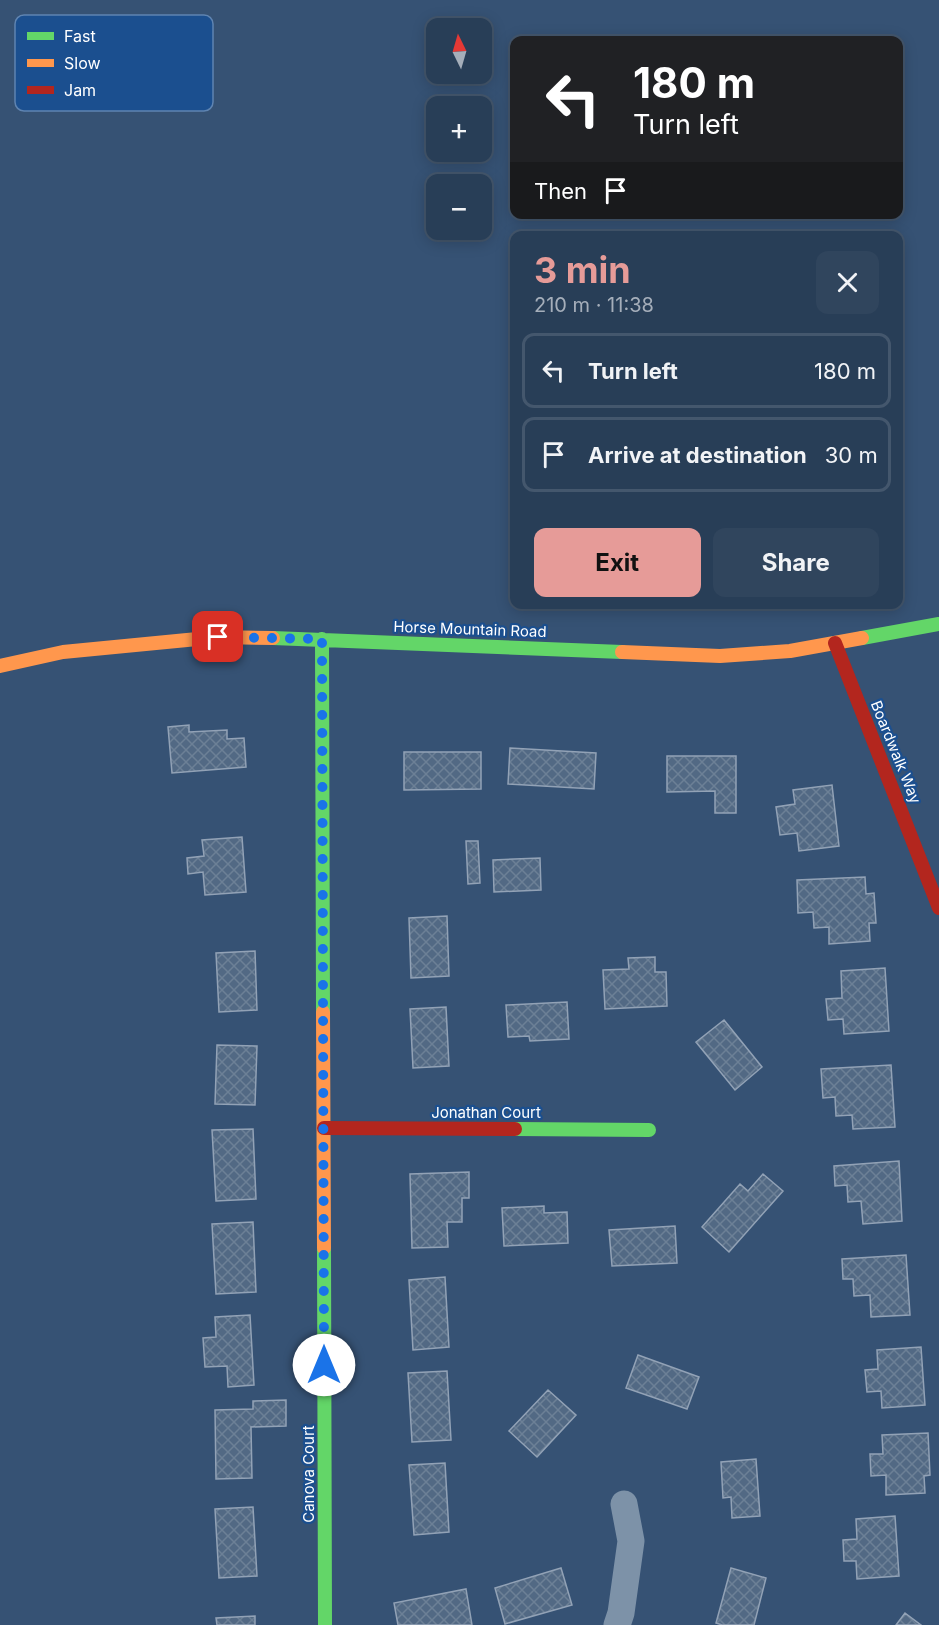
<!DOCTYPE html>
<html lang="en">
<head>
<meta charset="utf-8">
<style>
	body { margin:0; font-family:Inter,sans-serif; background:#30455d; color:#f1f3f6; height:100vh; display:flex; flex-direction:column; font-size:22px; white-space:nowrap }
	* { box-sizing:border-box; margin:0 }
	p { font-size:20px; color:#a5aeba }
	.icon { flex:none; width:33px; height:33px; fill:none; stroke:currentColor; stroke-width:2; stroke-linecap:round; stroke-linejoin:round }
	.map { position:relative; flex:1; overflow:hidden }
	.details { position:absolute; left:510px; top:231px; width:393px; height:378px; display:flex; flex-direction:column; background:#283e57; border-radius:12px; box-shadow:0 3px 15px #0003,0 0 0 2px #44576d }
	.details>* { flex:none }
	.top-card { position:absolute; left:510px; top:36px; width:393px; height:183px; border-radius:12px; box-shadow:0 3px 15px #0003,0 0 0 2px #44576d; background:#202124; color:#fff; overflow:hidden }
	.needle { width:39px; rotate:355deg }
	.controls { position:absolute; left:426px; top:18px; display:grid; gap:12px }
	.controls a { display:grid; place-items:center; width:66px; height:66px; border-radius:12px; background:#283e57; box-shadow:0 3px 15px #0003,0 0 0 2px #44576d; font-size:30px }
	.pin { position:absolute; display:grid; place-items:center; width:51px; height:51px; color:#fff; margin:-26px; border-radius:12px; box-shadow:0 3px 9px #0006 }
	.me { position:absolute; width:66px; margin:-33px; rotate:0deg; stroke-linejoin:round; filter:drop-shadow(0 0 4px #0008) }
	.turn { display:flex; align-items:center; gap:21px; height:126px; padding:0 24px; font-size:27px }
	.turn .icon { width:78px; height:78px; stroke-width:2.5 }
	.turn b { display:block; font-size:42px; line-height:51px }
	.then { display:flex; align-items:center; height:57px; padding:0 24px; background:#0003; gap:12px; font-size:22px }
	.round { display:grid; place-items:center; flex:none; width:63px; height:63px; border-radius:12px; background:#30455d }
	.headline { display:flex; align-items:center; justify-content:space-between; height:102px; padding:0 24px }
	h1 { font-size:36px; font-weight:700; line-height:45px; color:#e69b98 }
	.button { display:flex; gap:12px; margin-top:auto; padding:12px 24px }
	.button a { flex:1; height:69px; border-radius:12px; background:#e69b98; color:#111; font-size:24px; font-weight:700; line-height:69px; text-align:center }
	.button a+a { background:#30455d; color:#f1f3f6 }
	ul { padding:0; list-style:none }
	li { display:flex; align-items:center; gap:18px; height:75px; margin:0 12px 9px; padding:0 12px; border:3px solid #44576d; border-radius:12px }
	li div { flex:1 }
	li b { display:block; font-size:22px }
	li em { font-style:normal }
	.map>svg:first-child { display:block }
	.building { fill:url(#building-cross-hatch); stroke:#92a2b6; stroke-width:1.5 }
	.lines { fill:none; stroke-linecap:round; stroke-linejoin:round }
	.street { stroke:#7d92a8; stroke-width:27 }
	.fast { stroke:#63d668; stroke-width:14 }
	.slow { stroke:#ff974d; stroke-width:14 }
	.jam { stroke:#b3261e; stroke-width:14 }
	.route { stroke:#1a73e8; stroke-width:10; stroke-dasharray:0 18 }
	.labels { text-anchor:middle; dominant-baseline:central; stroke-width:4.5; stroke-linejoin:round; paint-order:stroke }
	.street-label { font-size:15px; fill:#fff; stroke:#1b4f8f }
	.key { fill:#1b4f8f; stroke:#5f84b1; stroke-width:1.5 }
	.key-label { font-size:16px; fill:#fff }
</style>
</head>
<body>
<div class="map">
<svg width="939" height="1625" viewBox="0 0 939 1625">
	<defs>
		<pattern id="building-cross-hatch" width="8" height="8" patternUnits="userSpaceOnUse" patternTransform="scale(1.5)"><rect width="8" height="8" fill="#526984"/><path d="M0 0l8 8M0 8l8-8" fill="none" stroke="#6c8096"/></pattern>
	</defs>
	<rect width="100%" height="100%" fill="#365274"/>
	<path class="building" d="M189,725V732L227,730V739L244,738L246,767L172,773L168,727Z
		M510,748L596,753L594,789L508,784Z
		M404,752H481V789L404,790Z
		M667,756H736V813H715V791L667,792Z
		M832,785L839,846L799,851L797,833L780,835L776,807L795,804L793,790Z
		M242,837L246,892L205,895L203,872L188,874L187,858L204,856L202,840Z
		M466,841H478L480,883L468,884Z
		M540,858L541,890L494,892L493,860Z
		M865,877L866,894L874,893L876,923H869L870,941L829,944V927L814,928L813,912L798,913L797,880Z
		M447,916L449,976L411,978L409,918Z
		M255,951L257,1010L219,1012L216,953Z
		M655,957V972H666L667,1006L605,1009L603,970L629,969L628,958Z
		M885,968L889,1031L844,1034L843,1019L828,1020L826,999L842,998L841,971Z
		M567,1002L569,1039L530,1041L529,1036L508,1037L506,1005Z
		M446,1007L449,1066L413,1068L410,1009Z
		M724,1020L762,1067L735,1090L696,1042Z
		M217,1045L257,1046L255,1105L215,1104Z
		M891,1065L895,1127L853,1129L852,1115L836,1116L835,1097L823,1098L821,1069Z
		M253,1129L256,1199L216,1201L212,1130Z
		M899,1161L902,1221L863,1224L861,1201L848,1202L847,1185L835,1186L834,1166Z
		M469,1172V1198H462V1222H447L448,1247L412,1248L410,1174Z
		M763,1174L783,1191L729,1252L702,1227L740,1184L748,1191Z
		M544,1206V1213L567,1212L568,1243L504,1246L502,1208Z
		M253,1222L256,1292L216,1294L212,1224Z
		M675,1226L677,1263L612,1266L609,1230Z
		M906,1255L910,1315L871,1317L870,1295L854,1296L853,1279H843L842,1259Z
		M445,1277L449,1347L413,1350L409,1280Z
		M250,1315L254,1385L228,1387L227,1366L205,1367L203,1338L216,1337L215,1317Z
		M921,1347L925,1405L882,1408L881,1391L867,1392L865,1370L878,1369L877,1350Z
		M638,1355L699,1377L687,1409L626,1388Z
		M447,1371L451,1440L412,1442L408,1373Z
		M548,1390L576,1415L537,1457L509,1431Z
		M286,1400V1426L251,1427L252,1478L216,1479L215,1410L253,1409V1401Z
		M928,1433L930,1475L924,1476L925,1493L886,1495V1475L871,1476L870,1454H883L882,1435Z
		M756,1459L760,1516L732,1518L731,1497L723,1498L721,1462Z
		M445,1463L449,1532L414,1535L409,1465Z
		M253,1507L257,1576L219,1578L215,1509Z
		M895,1516L899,1576L857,1579L856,1561H844L843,1540L857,1539L856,1519Z
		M561,1568L572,1605L505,1624L495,1588Z
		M731,1568L766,1578L754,1625H722L716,1623Z
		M466,1589L472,1625H398L394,1603Z
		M905,1613L921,1625H896Z
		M255,1616V1625H217L216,1618Z"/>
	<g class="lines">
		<path class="street" d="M617,1625L621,1613L631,1541L624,1504"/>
		<path class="fast" d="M273,638L622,652
			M862,638L939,624
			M322,639L323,1012
			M515,1129L649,1130
			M324,1248L325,1625"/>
		<path class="slow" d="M622,652L720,656L790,651L862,638
			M0,666L63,652L218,637L273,638
			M323,1012L324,1248"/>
		<path class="jam" d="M835,643L939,908
			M324,1128L515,1129"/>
	</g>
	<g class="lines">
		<path class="route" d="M218,637L322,639L324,1365"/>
	</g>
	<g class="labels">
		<g class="street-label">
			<text transform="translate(470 629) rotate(2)">Horse Mountain Road</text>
			<text transform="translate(896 752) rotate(68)">Boardwalk Way</text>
			<text x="486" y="1112">Jonathan Court</text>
			<text transform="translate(308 1474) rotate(-90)">Canova Court</text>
		</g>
	</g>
	<rect x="15" y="15" width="198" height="96" rx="9" class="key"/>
	<rect x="27" y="32" width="27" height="8" fill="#63d668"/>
	<rect x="27" y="59" width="27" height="8" fill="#ff974d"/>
	<rect x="27" y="86" width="27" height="8" fill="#b3261e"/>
	<g class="key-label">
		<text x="64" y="42">Fast</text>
		<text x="64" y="69">Slow</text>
		<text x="64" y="96">Jam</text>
	</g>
</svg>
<div class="controls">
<a><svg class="needle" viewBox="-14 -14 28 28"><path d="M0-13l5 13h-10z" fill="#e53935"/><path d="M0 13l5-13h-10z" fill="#a5aeba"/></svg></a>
<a>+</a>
<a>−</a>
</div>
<div class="pin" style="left:218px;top:637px;background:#d93025"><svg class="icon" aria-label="arrive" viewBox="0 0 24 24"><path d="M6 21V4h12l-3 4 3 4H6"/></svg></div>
<svg class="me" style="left:324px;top:1365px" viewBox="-20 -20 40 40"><circle r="19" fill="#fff"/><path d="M0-13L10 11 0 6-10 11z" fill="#1a73e8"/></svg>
<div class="top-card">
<div class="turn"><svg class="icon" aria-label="left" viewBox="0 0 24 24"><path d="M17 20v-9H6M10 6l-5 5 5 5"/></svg><div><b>180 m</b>Turn left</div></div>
<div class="then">Then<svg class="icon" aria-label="arrive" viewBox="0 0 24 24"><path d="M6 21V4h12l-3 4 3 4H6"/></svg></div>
</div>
<section class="details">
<div class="headline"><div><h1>3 min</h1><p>210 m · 11:38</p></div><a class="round"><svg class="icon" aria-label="close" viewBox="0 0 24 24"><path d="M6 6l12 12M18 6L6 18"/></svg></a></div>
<ul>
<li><svg class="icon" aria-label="left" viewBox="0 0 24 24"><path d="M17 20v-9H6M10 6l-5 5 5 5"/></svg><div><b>Turn left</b></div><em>180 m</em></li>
<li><svg class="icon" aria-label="arrive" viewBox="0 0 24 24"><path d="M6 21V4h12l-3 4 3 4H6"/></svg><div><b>Arrive at destination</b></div><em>30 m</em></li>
</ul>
<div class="button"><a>Exit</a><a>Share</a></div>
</section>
</div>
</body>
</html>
